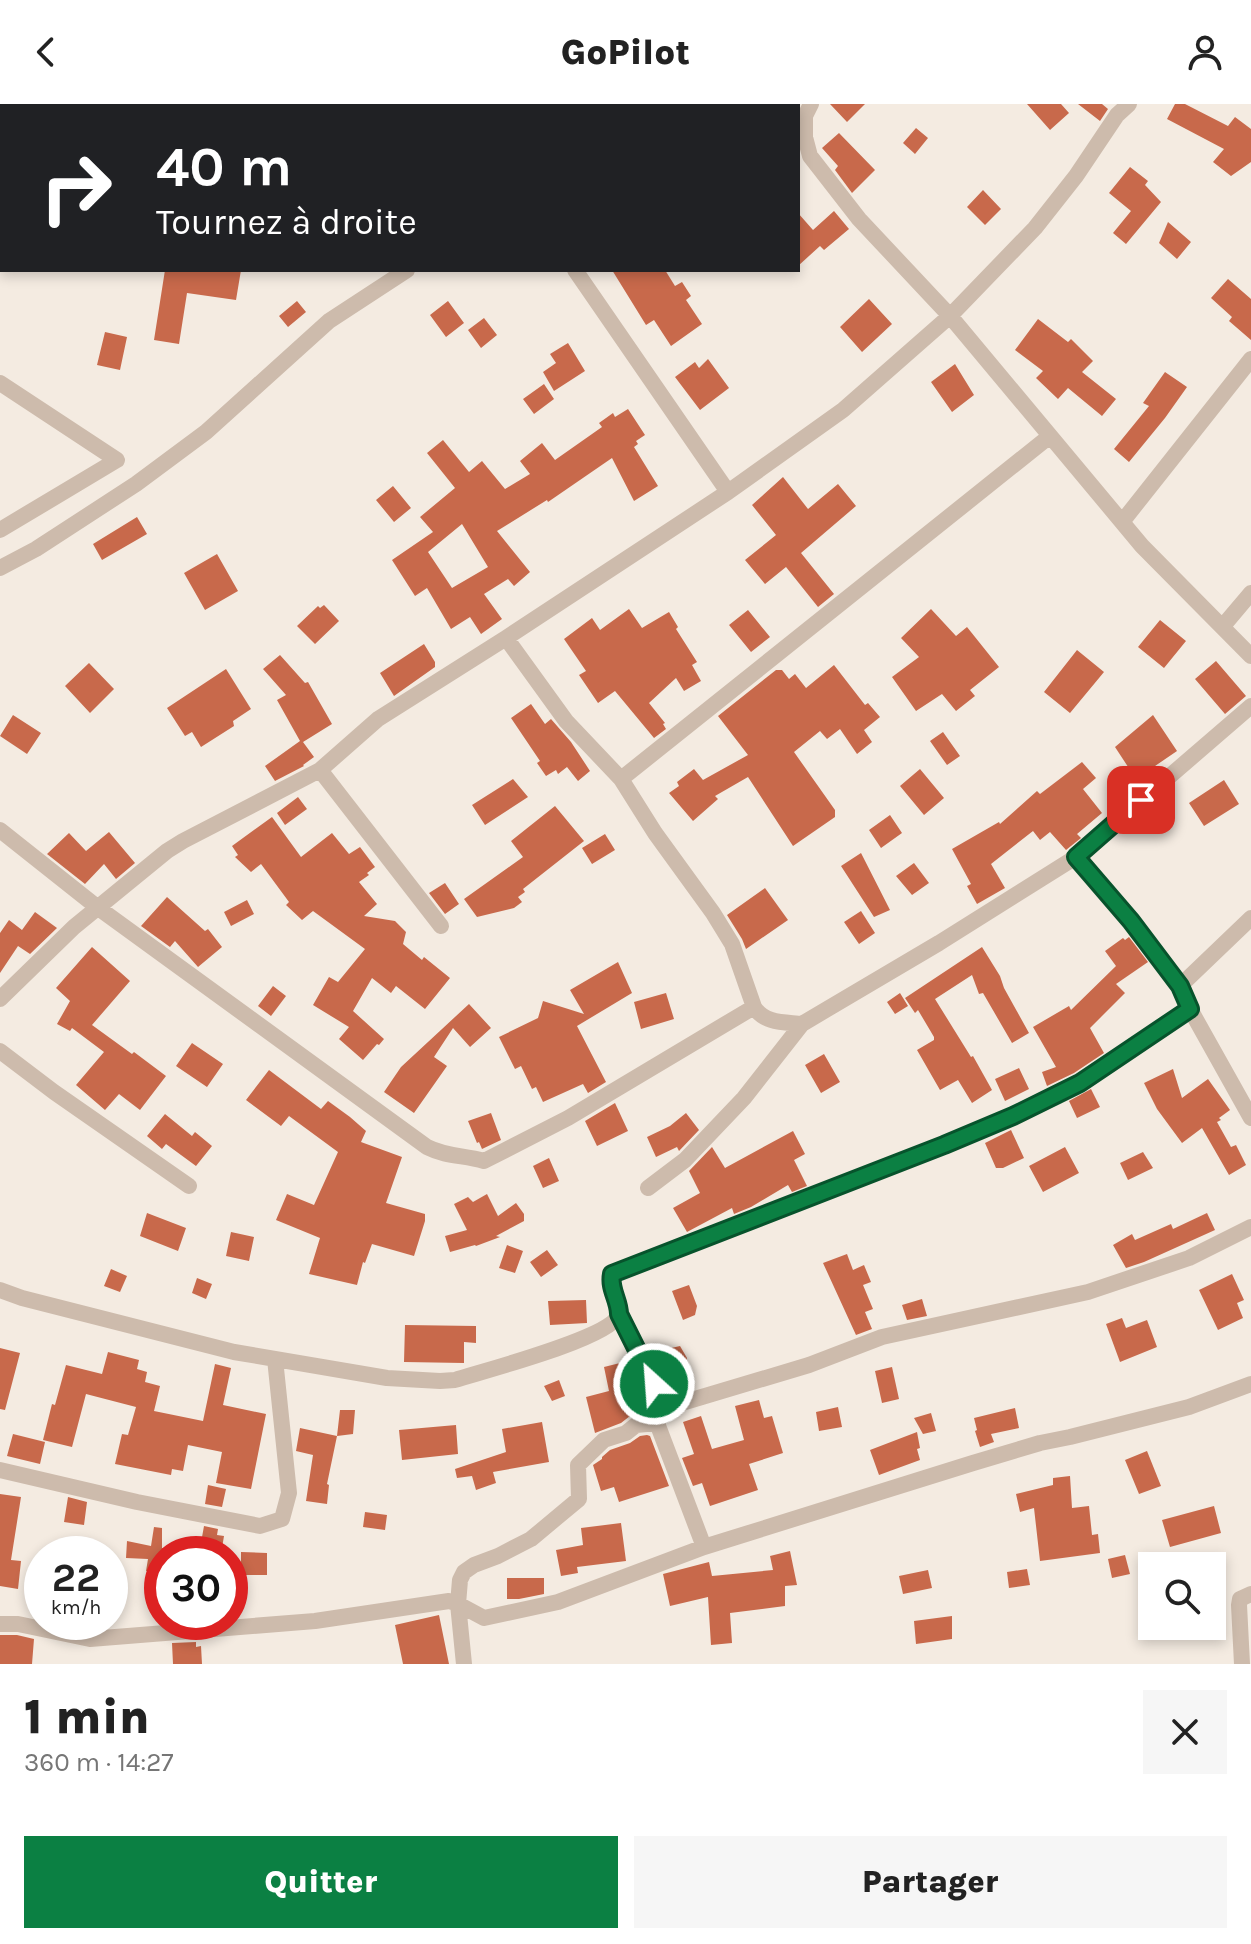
<!DOCTYPE html>
<html lang="fr">
<head>
<meta charset="utf-8">
<style>
	body { margin:0; font-family:Karla,sans-serif; background:#f6f6f6; color:#222; height:100vh; display:flex; flex-direction:column; font-size:30px; white-space:nowrap }
	* { box-sizing:border-box; margin:0 }
	p { font-size:26px; color:#767676 }
	.icon { flex:none; width:44px; height:44px; fill:none; stroke:currentColor; stroke-width:2; stroke-linecap:round; stroke-linejoin:round }
	.map { position:relative; height:1560px; overflow:hidden }
	.sheet { display:flex; flex-direction:column; background:#fff; flex:1 }
	.sheet>* { flex:none }
	.banner { position:absolute; left:0px; top:0px; width:800px; height:168px; box-shadow:0 4px 12px #0003; background:#202124; color:#fff; overflow:hidden }
	.buttons { position:absolute; left:1138px; top:1448px; display:grid; gap:16px }
	.buttons a { display:grid; place-items:center; width:88px; height:88px; border-radius:0px; background:#fff; box-shadow:0 4px 12px #0003; font-size:40px }
	.speed { position:absolute; left:24px; top:1432px; display:flex; gap:16px; font-size:40px; font-weight:700; text-align:center }
	.speed>* { display:grid; place-content:center; width:104px; height:104px; border-radius:50%; background:#fff; box-shadow:0 4px 12px #0003; line-height:1 }
	.speed small { font-size:20px; font-weight:400 }
	.speed .limit { border:12px solid #d22; background:#fff; color:#111 }
	.pin { position:absolute; display:grid; place-items:center; width:68px; height:68px; color:#fff; margin:-34px; border-radius:16px; box-shadow:0 4px 12px #0006 }
	.me { position:absolute; width:88px; margin:-44px; rotate:334deg; stroke-linejoin:round; filter:drop-shadow(0 0 6px #0008) }
	.turn { display:flex; align-items:center; gap:28px; height:168px; padding:0 24px; font-size:36px }
	.turn .icon { width:104px; height:104px; stroke-width:2.5 }
	.turn b { display:block; font-size:56px; line-height:68px }
	.round { display:grid; place-items:center; flex:none; width:84px; height:84px; border-radius:0px; background:#f6f6f6 }
	.summary { display:flex; align-items:center; justify-content:space-between; height:136px; padding:0 24px }
	h1 { font-size:48px; font-weight:800; line-height:60px }
	.button { display:flex; gap:16px; margin-top:auto; padding:16px 24px }
	.button a { flex:1; height:92px; border-radius:0px; background:#0b8043; color:#fff; font-size:32px; font-weight:800; line-height:92px; text-align:center }
	.button a+a { background:#f6f6f6; color:#222 }
	header { display:flex; justify-content:space-between; align-items:center; height:104px; padding:0 24px; background:#fff; font-size:36px; font-weight:800 }
	.map>svg:first-child { display:block }
	.building { fill:#c8694b; fill-rule:evenodd }
	.lines { fill:none; stroke-linecap:round; stroke-linejoin:round }
	.minor { stroke:#cdbbac; stroke-width:16 }
	.route-casing { stroke:#07532c; stroke-width:20 }
	.route { stroke:#0b8043; stroke-width:14 }
</style>
</head>
<body>
<header><svg class="icon" aria-label="back" viewBox="0 0 24 24"><path d="M15 5l-7 7 7 7"/></svg>GoPilot<svg class="icon" aria-label="person" viewBox="0 0 24 24"><circle cx="12" cy="8" r="4"/><path d="M4 21q1-7 8-7t8 7"/></svg></header>
<div class="map">
<svg width="1251" height="1560" viewBox="0 0 1251 1560">
	<rect width="100%" height="100%" fill="#f4ebe1"/>
	<path class="building" d="M830,0H865L847,18Z
		M1027,0H1061L1069,9L1050,26Z
		M1078,0H1102L1108,5L1100,17Z
		M1175,0H1185L1228,22L1235,13L1251,25V58L1231,72L1213,58L1224,45L1167,15Z
		M916,24L928,34L915,50L903,39Z
		M839,29L875,66L852,89L835,66L838,62L822,44Z
		M1130,63L1148,77L1145,81L1161,98L1126,140L1113,129L1131,107L1109,89Z
		M983,86L1001,105L985,121L967,103Z
		M834,107L849,125L824,146L820,142L798,162V109L813,126Z
		M1168,118L1191,138L1177,155L1159,139Z
		M165,166H241L236,196L187,189L179,240L154,236Z
		M612,166H665L675,182L682,178L691,192L686,196L702,220L671,242L654,216L646,221Z
		M1228,175L1251,195V236L1229,217L1232,213L1211,194Z
		M869,195L892,220L862,248L840,223Z
		M297,197L306,208L288,223L279,212Z
		M448,197L464,219L446,233L430,211Z
		M484,214L497,231L481,244L468,226Z
		M1038,215L1068,238L1071,235L1093,257L1082,268L1116,295L1102,312L1068,284L1058,295L1036,274L1043,267L1015,246Z
		M105,228L127,233L120,266L97,261Z
		M568,239L585,267L554,287L543,268L556,259L550,250Z
		M708,255L729,284L700,306L675,273L695,258L699,264Z
		M955,260L974,291L952,308L931,278Z
		M1165,268L1187,283L1165,314L1129,358L1114,345L1149,302L1143,299Z
		M544,280L554,295L534,310L523,295Z
		M628,305L645,331L636,337L638,340L634,343L658,382L634,397L612,354L548,398L547,396L497,427L530,468L514,482L508,475L484,490L502,515L481,530L470,513L451,525L427,484L415,492L392,456L433,428L420,413L455,384L427,349L443,336L469,368L482,357L505,385L530,370L520,357L542,339L555,356L602,323L599,319L613,309L615,313ZM462,420L488,463L452,484L428,448Z
		M783,373L808,405L838,380L856,402L801,449L834,490L818,503L786,463L765,480L745,456L776,431L752,401Z
		M393,382L411,404L394,418L376,396Z
		M137,413L147,430L102,456L93,440Z
		M217,450L238,487L205,506L184,469Z
		M324,501L339,517L315,540L297,522L318,502L320,504Z
		M629,505L642,524L669,508L678,523L676,525L697,558L692,561L701,577L684,587L676,574L649,599L665,619L663,620L666,625L654,634L615,587L598,599L579,571L586,567L564,535L592,514L600,526Z
		M931,505L956,532L967,523L999,563L970,586L975,592L956,607L942,590L916,607L892,573L919,553L901,534Z
		M748,506L770,533L751,548L729,521Z
		M1160,516L1186,537L1164,564L1138,543Z
		M424,540L435,558V563L394,592L380,569Z
		M1077,546L1104,568L1070,609L1044,588Z
		M280,551L305,579L308,578L332,620L303,638L314,653L303,661L304,662L275,677L265,662L300,637L277,596L286,591L263,565Z
		M1216,557L1246,592L1225,610L1195,575Z
		M89,559L114,585L90,609L65,582Z
		M834,561L865,601L868,599L880,613L864,626L872,638L857,650L840,625L827,635L820,627L794,648L835,706V713L793,742L748,673L715,692L718,695L693,717L669,689L679,682L677,678L694,665L703,676L748,651L718,612L776,566H782L789,575L795,570L806,584Z
		M226,565L251,605L233,617L234,622L201,643L192,628L185,632L167,604Z
		M531,600L545,620L551,615L571,638L590,667L578,677L567,663L558,670L556,666L546,672L537,659L540,657L511,614Z
		M13,611L41,629L27,650L0,632Z
		M1153,611L1177,647L1136,675L1115,643Z
		M943,628L960,652L947,661L930,637Z
		M1082,658L1096,674L1083,685L1102,709L1077,730L1081,734L1066,746L1050,728L1040,736L1033,727L991,760L1005,784L977,800L967,782L971,780L952,745L999,718L1000,720L1037,687L1040,690Z
		M920,665L944,694L924,711L900,682Z
		M513,675L528,693L485,721L472,701Z
		M1224,676L1239,700L1204,722L1189,699Z
		M298,693L307,705L285,721L277,709Z
		M555,702L584,737L523,785L525,788L518,793L522,798L514,804L477,813L464,795L523,753L511,737Z
		M890,711L902,729L881,744L869,726Z
		M272,713L301,753L332,729L349,750L360,743L375,763L367,769L369,771L359,778L377,800L364,812L395,817L406,828L403,840L422,856L424,853L450,874L425,905L396,882L391,889L372,874L353,907L384,935L379,941L377,940L363,956L339,935L349,923L313,901L329,873L338,878L365,845L313,807L302,816L286,801L289,798L261,760L251,768L235,753L238,751L232,742Z
		M109,728L135,759L116,775L104,760L85,780L47,750L69,729L86,747Z
		M605,730L615,746L592,760L582,744Z
		M861,749L890,806L874,813L841,762Z
		M914,759L929,779L912,791L896,772Z
		M445,779L459,800L445,810L429,789Z
		M765,784L788,816L746,845L742,835L727,811Z
		M167,793L205,827L208,825L222,843L198,863L175,837L170,843L141,822Z
		M247,796L254,810L231,822L224,808Z
		M861,807L875,829L859,840L844,818Z
		M35,808L57,824L30,850L18,842L0,869V829L9,816L22,826Z
		M1129,833L1148,858L1116,880L1125,889L1090,924L1104,949L1074,969L1047,982L1042,968L1056,963L1033,923L1069,902L1071,906L1116,862L1105,847L1123,834L1125,836Z
		M92,843L130,877L92,921L132,950L134,948L166,972L140,1006L119,990L105,1006L76,981L104,948L72,924L70,927L57,920L70,897L56,884Z
		M982,843L1000,872L1004,884L1029,929L1012,939L983,889L979,890L972,871L935,895L971,953L973,952L992,986L972,999L958,976L940,986L917,946L934,936V933L918,906L915,909L905,894Z
		M618,858L632,889L577,922L606,978L588,989L583,980L543,998L536,983L532,985L521,962L515,965L499,933L538,914L543,897L584,910L570,886Z
		M273,882L286,892L271,912L258,902Z
		M666,889L674,915L641,925L634,898Z
		M900,889L908,902L895,910L887,898Z
		M469,900L491,924L470,943L453,924L434,953L447,962L414,1009L384,988L401,963Z
		M192,939L223,960L207,983L176,962Z
		M824,950L840,978L821,989L805,961Z
		M1019,964L1029,985L1005,997L995,975Z
		M1173,965L1182,994L1208,975L1230,1006L1219,1014L1221,1016L1217,1018L1231,1043L1236,1041L1246,1061L1229,1071L1202,1024L1182,1039L1157,1005L1144,979Z
		M269,966L321,1005L328,997L350,1013L366,1027L361,1038L402,1053L386,1099L425,1110V1117L414,1152L372,1140L365,1159L363,1158L357,1181L309,1170L320,1134L276,1116L287,1090L314,1101L338,1048L289,1012L281,1022L246,996Z
		M1091,985L1100,1003L1077,1014L1069,997Z
		M615,999L628,1027L597,1042L585,1017Z
		M491,1009L501,1036L482,1045L479,1038L477,1039L468,1017Z
		M686,1009L699,1026L679,1047L677,1043L656,1053L647,1033L670,1022Z
		M165,1010L192,1032L195,1028L212,1042L196,1062L166,1040L162,1045L147,1032Z
		M1011,1026L1024,1054L1003,1064H996L985,1039Z
		M793,1027L805,1050L794,1056L807,1082L792,1088L788,1081L751,1103L734,1110L732,1104L687,1128L673,1104L700,1089L689,1067L712,1043L725,1064Z
		M1065,1043L1079,1069L1043,1088L1029,1062Z
		M1143,1048L1153,1064L1128,1076L1120,1059Z
		M549,1054L559,1077L543,1084L533,1062Z
		M487,1090L498,1112L516,1099L524,1110V1117L496,1132L500,1133L476,1142L475,1141L450,1148L445,1132L467,1126L454,1100L468,1093L473,1098Z
		M147,1109L186,1124L178,1147L140,1132Z
		M1207,1109L1215,1126L1144,1158L1126,1164L1113,1141L1132,1130L1135,1136L1171,1120L1173,1125Z
		M231,1128L254,1133L249,1157L226,1152Z
		M507,1141L523,1147L515,1169L499,1164Z
		M547,1146L558,1161L541,1173L530,1158Z
		M847,1150L853,1166L864,1161L871,1178L863,1181L873,1205L865,1208L872,1225L856,1231L823,1159Z
		M111,1165L127,1172L120,1188L104,1182Z
		M1232,1170L1244,1196L1237,1199L1243,1214L1218,1226L1199,1186Z
		M197,1174L212,1180L206,1195L192,1189Z
		M689,1181L697,1202L695,1211L683,1216L672,1187Z
		M922,1195L927,1212L907,1216L902,1201Z
		M586,1196L587,1219L550,1221L548,1197Z
		M1122,1214L1126,1224L1147,1216L1157,1243L1120,1258L1106,1220Z
		M405,1221L476,1222V1239L464,1238V1259L404,1258Z
		M680,1242L687,1254L682,1278L684,1287L671,1291L666,1280L658,1247Z
		M0,1244L20,1249L5,1306L0,1305Z
		M108,1248L139,1256L137,1265L147,1268L145,1278L160,1282L154,1307L203,1317L215,1260L231,1264L223,1301L266,1310L251,1385L216,1379L222,1348L188,1341L183,1367L172,1365L171,1371L115,1360L122,1330L128,1331L136,1303L86,1290L72,1343L43,1336L52,1300L55,1301L66,1261L102,1270Z
		M628,1257L642,1309L630,1312L621,1319L595,1329L586,1293L609,1287L604,1263Z
		M892,1263L899,1295L882,1299L875,1267Z
		M559,1276L565,1292L552,1297L544,1282Z
		M759,1296L764,1314L772,1312L783,1349L749,1360L758,1386L710,1402L702,1379L693,1382L682,1354L694,1350L683,1318L701,1312L712,1345L744,1336L735,1302Z
		M838,1303L842,1323L819,1327L816,1308Z
		M1015,1304L1019,1324L991,1330L994,1338L980,1343L975,1327L977,1326L974,1314Z
		M340,1306H355L353,1330L337,1332Z
		M931,1309L936,1327L923,1330L914,1314Z
		M542,1318L549,1358L493,1368L496,1379L476,1386L472,1372L457,1374L455,1365L506,1348L502,1325Z
		M456,1321L458,1350L402,1356L399,1326Z
		M300,1324L337,1332L327,1380L329,1381L327,1400L306,1397L313,1351L296,1347Z
		M917,1328L920,1344L917,1345L920,1356L879,1371L870,1346Z
		M13,1330L45,1338L40,1360L7,1352Z
		M647,1331L650,1332L669,1382L619,1398L614,1383L601,1387L593,1361L602,1355V1353L610,1346L630,1339L640,1332Z
		M1147,1347L1161,1382L1139,1390L1125,1356Z
		M1070,1372L1072,1404L1089,1402L1092,1431L1098,1430L1100,1449L1040,1457L1034,1404L1020,1408L1016,1390L1053,1381V1374Z
		M208,1381L226,1385L222,1403L205,1400Z
		M0,1390L21,1393L11,1456L21,1457L18,1485L0,1482Z
		M68,1393L87,1398L84,1421L64,1418Z
		M1214,1402L1221,1429L1170,1443L1162,1416Z
		M365,1408L387,1411L385,1426L363,1423Z
		M621,1419L626,1457L577,1463L578,1469L561,1472L556,1446L583,1441L581,1424Z
		M204,1422L218,1425L217,1431L224,1432L221,1450H199Z
		M154,1423L162,1424V1444L182,1447L181,1450H162V1470L146,1467L148,1455L126,1454L127,1437L151,1442Z
		M790,1447L797,1481L785,1482V1502L730,1509L732,1539L711,1541L708,1493L670,1502L663,1470L709,1458L712,1472L773,1466L770,1452Z
		M241,1448L267,1449V1471H241Z
		M1125,1451L1130,1470L1112,1474L1108,1455Z
		M1027,1465L1030,1481L1009,1484L1007,1468Z
		M928,1466L932,1484L903,1490L899,1472Z
		M507,1474H544V1490L519,1495H507Z
		M439,1511L449,1560H403L395,1521Z
		M952,1512V1535L916,1540L914,1517Z
		M0,1531H17L34,1535L32,1560H0Z
		M196,1538V1543L201,1542L202,1560H173L172,1539Z"/>
	<g class="lines">
		<path class="minor" d="M325,0L328,2
			M788,0L791,2
			M811,0L805,12V33L810,52L859,115L950,212L1142,442L1251,552
			M613,2L614,0
			M575,166L728,388
			M0,279L117,356L0,426
			M1122,418L1251,255
			M0,464L36,445L136,380L206,328L329,217L407,166
			M1223,522L1251,489
			M506,534L566,617L621,675L655,729L713,809L732,840L754,903C765,920 784,918 802,920
			M320,666L441,822
			M621,675L1050,332
			M0,726L97,803L427,1043C447,1053 463,1051 484,1057L568,1014L754,903
			M1076,753L1131,817L1180,882L1190,905L1251,1014
			M1180,882L1251,814
			M0,895L74,823L167,747L183,737L320,666L378,615L506,534L728,388L843,306L950,212L1035,124L1076,72L1117,11L1129,0
			M0,947L54,988L189,1082
			M648,1084L685,1056L744,994L802,920L939,839L1076,753L1251,602
			M0,1186L22,1194L234,1248L387,1274L440,1277L455,1276C483,1267 607,1235 618,1212C623,1201 609,1185 612,1170L619,1166L944,1041L1013,1012L1080,979L1190,905
			M619,1210L665,1304
			M657,1319L704,1443
			M0,1366L137,1398L260,1422L282,1415L289,1389L275,1255
			M0,1520H18L90,1535L315,1517L449,1497L458,1500L484,1514L558,1498L704,1443L973,1359L1040,1339L1070,1333L1189,1303L1251,1280
			M464,1560L458,1500L460,1476L464,1468L474,1461L498,1452L531,1435L579,1395L578,1361L604,1336L626,1329L636,1321L657,1319L660,1310L665,1304L809,1261L882,1233L1088,1188L1189,1154L1251,1123
			M1242,1560L1239,1501L1240,1495L1251,1490"/>
	</g>
	<g class="lines">
		<g class="route-casing">
			<path id="route" d="M654,1280L619,1210C619,1196 609,1185 612,1170L944,1041L1013,1012L1080,979L1190,905L1180,882L1131,817L1076,753L1141,696"/>
		</g>
		<use href="#route" class="route"/>
	</g>
</svg>
<div class="buttons">
<a><svg class="icon" aria-label="search" viewBox="0 0 24 24"><circle cx="10" cy="10" r="6"/><path d="M15 15l6 6"/></svg></a>
</div>
<div class="speed"><div>22<small>km/h</small></div><div class="limit">30</div></div>
<div class="pin" style="left:1141px;top:696px;background:#d93025"><svg class="icon" aria-label="arrive" viewBox="0 0 24 24"><path d="M6 21V4h12l-3 4 3 4H6"/></svg></div>
<svg class="me" style="left:654px;top:1280px" viewBox="-20 -20 40 40"><circle r="17" fill="#0b8043" stroke="#fff" stroke-width="3"/><path d="M0-11L8 9 0 5-8 9z" fill="#fff"/></svg>
<div class="banner">
<div class="turn"><svg class="icon" aria-label="right" viewBox="0 0 24 24"><path d="M7 20v-9h11M14 6l5 5-5 5"/></svg><div><b>40 m</b>Tournez à droite</div></div>
</div>
</div>
<section class="sheet">
<div class="summary"><div><h1>1 min</h1><p>360 m · 14:27</p></div><a class="round"><svg class="icon" aria-label="close" viewBox="0 0 24 24"><path d="M6 6l12 12M18 6L6 18"/></svg></a></div>
<div class="button"><a>Quitter</a><a>Partager</a></div>
</section>
</body>
</html>
